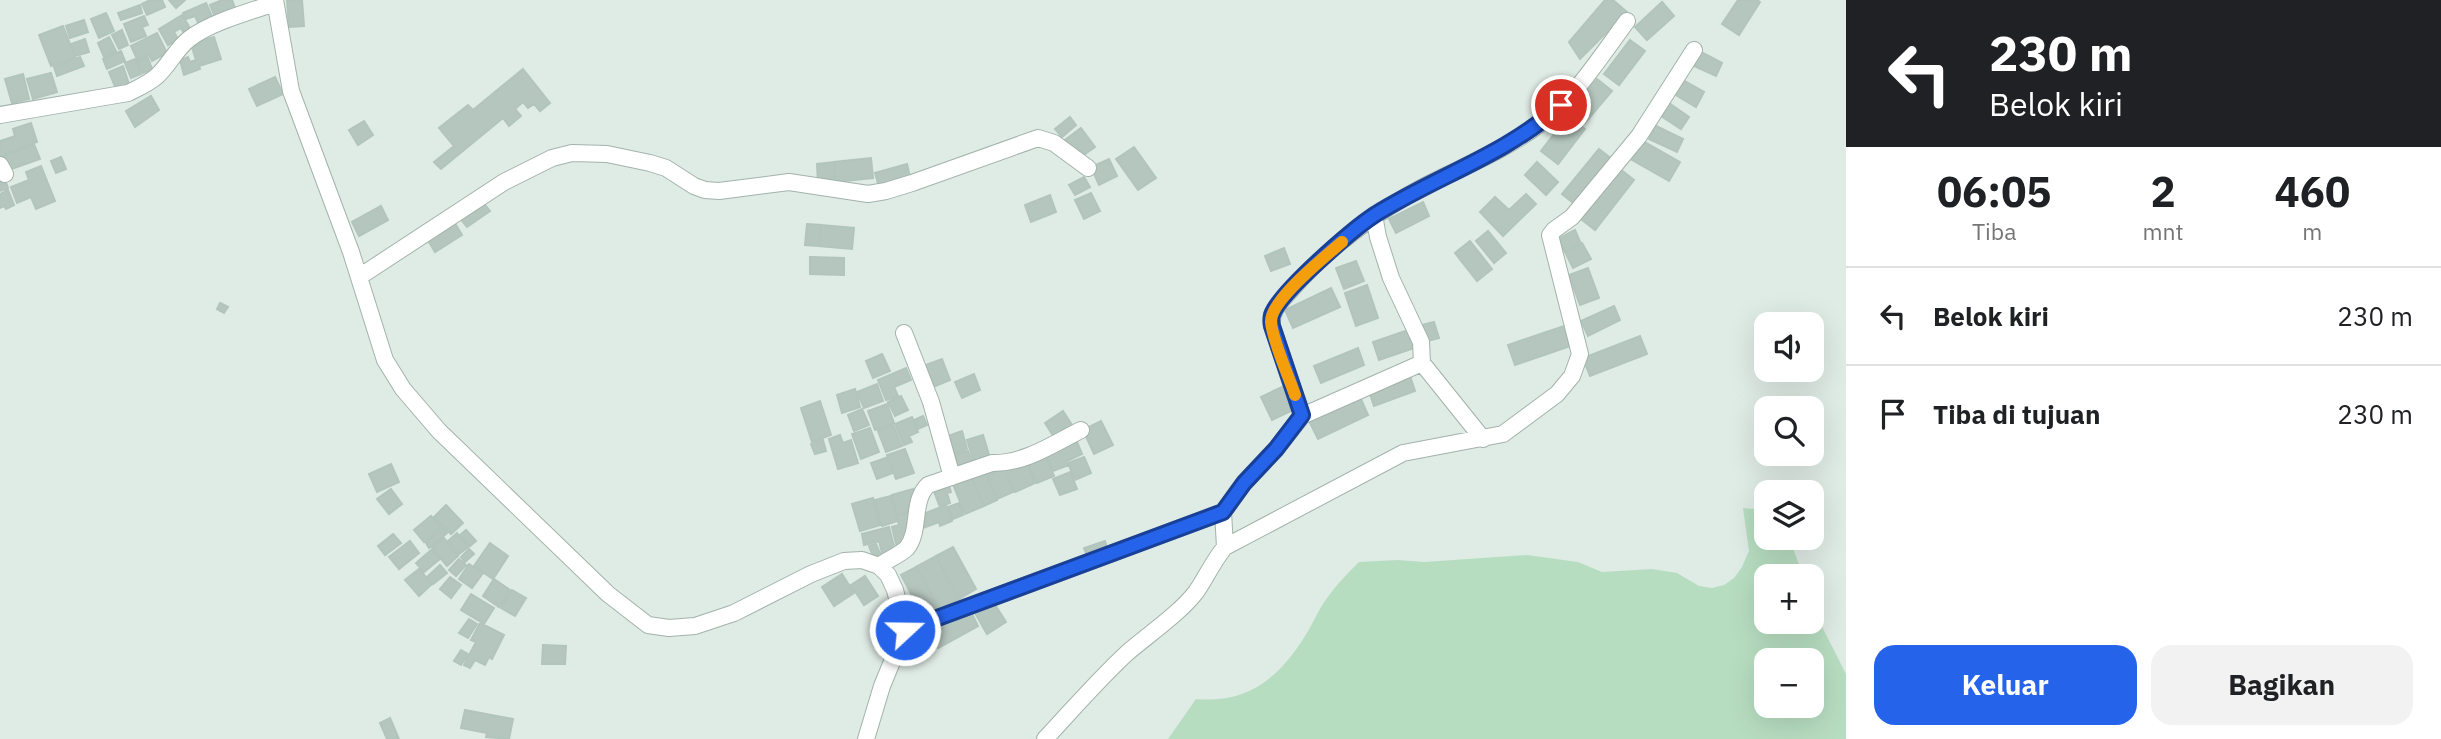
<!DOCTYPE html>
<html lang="id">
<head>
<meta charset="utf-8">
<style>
	body { margin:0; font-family:"IBM Plex Sans",sans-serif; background:#f2f2f2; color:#202124; height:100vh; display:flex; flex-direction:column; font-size:26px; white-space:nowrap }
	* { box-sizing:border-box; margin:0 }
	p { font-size:23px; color:#757577 }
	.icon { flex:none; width:38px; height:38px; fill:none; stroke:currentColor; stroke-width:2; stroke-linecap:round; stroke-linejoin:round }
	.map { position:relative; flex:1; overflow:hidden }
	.drawer { display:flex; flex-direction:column; background:#fff; width:595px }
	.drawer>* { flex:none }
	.banner { background:#202124; color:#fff; overflow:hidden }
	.controls { position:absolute; left:1754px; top:312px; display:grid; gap:14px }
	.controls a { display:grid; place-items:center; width:70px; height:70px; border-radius:14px; background:#fff; box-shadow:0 7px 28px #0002; font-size:35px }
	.pin { position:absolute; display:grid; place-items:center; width:60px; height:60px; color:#fff; margin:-30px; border:4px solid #fff; border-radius:50%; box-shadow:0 2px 7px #0007 }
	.me { position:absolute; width:77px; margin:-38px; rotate:69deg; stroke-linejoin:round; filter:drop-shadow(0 0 5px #0008) }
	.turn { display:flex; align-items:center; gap:24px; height:147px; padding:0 28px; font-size:32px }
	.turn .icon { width:91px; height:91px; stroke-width:2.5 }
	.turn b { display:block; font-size:49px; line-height:60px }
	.eta { display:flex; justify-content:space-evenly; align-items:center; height:119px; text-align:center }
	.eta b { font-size:42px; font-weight:700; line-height:49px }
	.action { display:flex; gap:14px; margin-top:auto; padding:14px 28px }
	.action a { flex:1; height:80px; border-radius:21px; background:#2563eb; color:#fff; font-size:28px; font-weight:700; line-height:80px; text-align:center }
	.action a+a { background:#f2f2f2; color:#202124 }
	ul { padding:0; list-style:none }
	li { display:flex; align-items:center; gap:21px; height:98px; padding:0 28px; border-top:2px solid #e0e0e0 }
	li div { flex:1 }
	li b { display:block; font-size:26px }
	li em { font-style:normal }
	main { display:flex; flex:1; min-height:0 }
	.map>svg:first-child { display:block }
	.green { fill:#b7ddc0; fill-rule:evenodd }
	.building { fill:#b5c6be; stroke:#b2c5bc; stroke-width:2 }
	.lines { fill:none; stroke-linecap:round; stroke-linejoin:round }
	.street-casing { stroke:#a2b3ac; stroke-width:18 }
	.street { stroke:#fff; stroke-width:16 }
	.route-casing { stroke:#184099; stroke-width:18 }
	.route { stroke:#2563eb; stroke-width:12 }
	.slow { stroke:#f59e0b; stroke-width:12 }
</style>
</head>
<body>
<main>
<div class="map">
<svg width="1846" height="739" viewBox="0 0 1846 739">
	<rect width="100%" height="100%" fill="#dfebe5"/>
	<path class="green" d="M1743,508L1766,510V537H1789L1803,576H1766V621H1811V605L1846,674V739H1168L1196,699C1247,704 1279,678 1305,636C1314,622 1320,606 1330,594C1339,582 1349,572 1359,562L1398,560L1424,562L1527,555L1578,562L1602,572L1652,569L1677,573L1699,586L1712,588L1724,585L1734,578L1742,567L1749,551ZM1766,660H1811V705H1766Z"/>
	<path class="building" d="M150,0H162L165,7L147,15L142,4Z
		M169,0H185L176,8Z
		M222,0H232L235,8L215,17L210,5Z
		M287,0H302L304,26L289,27Z
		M1605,0H1613L1627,12L1580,59L1569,42Z
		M1738,0H1757L1760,2L1739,35L1722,24Z
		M1662,2L1674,16L1647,40L1635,27Z
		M206,3L214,21L200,27L195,16L186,19L183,13Z
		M140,5L142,13L121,20L118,13Z
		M106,13L114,31L99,38L91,19Z
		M182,15L193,33L186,37L181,28L174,32L178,39L168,45L159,29Z
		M144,16L148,25L142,27L146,36L131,42L124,24Z
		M84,20L88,32L70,38L66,26Z
		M63,26L75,57L51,66L39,35Z
		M122,30L128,45L119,49L112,35Z
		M157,33L167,53L152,61L149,55L138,61L131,46Z
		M109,37L116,51L104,57L98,43Z
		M214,37L221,59L199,66L200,69L184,75L180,60L188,57L190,62L196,60L191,44Z
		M85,39L89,52L75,56L71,44Z
		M1630,40L1645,51L1619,85L1604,74Z
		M121,51L125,61L107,69L103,59Z
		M1701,52L1722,63L1716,76L1694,66Z
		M80,57L84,66L57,76L54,67Z
		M148,58L152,69L143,73L138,62Z
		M135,59L141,74L131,78L125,63Z
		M123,66L129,84L116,89L109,72Z
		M523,69L550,103L540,111L534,104L528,108L523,102L515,109L521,116L509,126L503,118L441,169L434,162L454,146L439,128L468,105L473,110Z
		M51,73L57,92L33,99L27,79Z
		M23,74L29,99L12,103L5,79Z
		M275,77L283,94L257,106L249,89Z
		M1597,79L1612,91L1585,123L1571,110Z
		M1683,80L1704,92L1696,107L1674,94Z
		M151,96L159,110L135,127L126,111Z
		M1669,103L1689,117L1681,129L1661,116Z
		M1568,116L1585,129L1558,164L1541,151Z
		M1070,117L1076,125L1062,137L1055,129Z
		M364,121L373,135L358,145L349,130Z
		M31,123L37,142L1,155L0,141L15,136L13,129Z
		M1656,126L1683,139L1677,152L1649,139Z
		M1081,128L1095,147L1078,159L1065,140Z
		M1643,141L1680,162L1669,181L1632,160Z
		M34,144L40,159L6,171L1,157Z
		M1134,147L1156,178L1138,190L1116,159Z
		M1599,149L1613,160L1576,205L1562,194Z
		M61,157L66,169L56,173L51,161Z
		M871,158L873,178L835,182L834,162Z
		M1109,159L1117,176L1099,185L1091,167Z
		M834,162L835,182L818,183L817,164Z
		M1537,162L1558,182L1546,195L1525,175Z
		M907,164L911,181L880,190L875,173Z
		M41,166L55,201L36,209L31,197L17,203L11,187L29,180L26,172Z
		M1620,169L1634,180L1595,230L1581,219Z
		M2,171L8,188L0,191V172Z
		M1084,177L1090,187L1075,195L1069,185Z
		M8,190L14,205L6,209L4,206L0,208V194Z
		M1091,193L1100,211L1084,219L1075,200Z
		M1526,194L1536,204L1503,236L1480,212L1495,197L1509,210Z
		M1050,195L1056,212L1031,222L1025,205Z
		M482,201L490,211L467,227L459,217Z
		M1423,202L1429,216L1396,233L1389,219Z
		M381,206L388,220L359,236L352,222Z
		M453,220L462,235L435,252L426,237Z
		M807,224L821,225L819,246L805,245Z
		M821,225L854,228L852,249L819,246Z
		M1575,230L1581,244L1565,252L1558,239Z
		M1488,231L1506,253L1494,263L1476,241Z
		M1470,241L1492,269L1477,281L1455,253Z
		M1582,243L1591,259L1573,268L1565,252Z
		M1284,248L1290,264L1271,271L1265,256Z
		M810,257L844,258V275L810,274Z
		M1356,261L1364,281L1344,289L1336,268Z
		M1588,268L1599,298L1580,305L1569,275Z
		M1367,285L1378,318L1356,326L1345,293Z
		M1331,288L1340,307L1293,328L1285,310Z
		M220,303L228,307L224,313L217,309Z
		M1614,306L1620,320L1588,336L1581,321Z
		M1434,322L1439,338L1423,342L1418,326Z
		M1567,325L1573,345L1515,365L1508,345Z
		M1411,329L1417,347L1379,360L1373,342Z
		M1640,336L1647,354L1590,376L1583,358Z
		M1358,348L1364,365L1321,383L1314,366Z
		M882,354L890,371L873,378L866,361Z
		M942,359L950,380L931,388L923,366Z
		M906,368L911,380L894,387L898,396L886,400L878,380Z
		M974,374L980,390L962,398L955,382Z
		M1410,376L1415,391L1374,406L1369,391Z
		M877,384L883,401L864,408L857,392Z
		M1284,386L1295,409L1272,420L1261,397Z
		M855,389L860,407L842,413L837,395Z
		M901,396L908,410L895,416L888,402Z
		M1360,397L1368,415L1318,439L1309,421Z
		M820,401L831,435L812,442L801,408Z
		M887,404L894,423L875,430L868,411Z
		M862,409L869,425L854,431L848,415Z
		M1063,411L1072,425L1054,437L1045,423Z
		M923,416L927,425L918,429L914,420Z
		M912,417L918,432L909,436L912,442L904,445L895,424Z
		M1101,421L1113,445L1094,454L1083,430Z
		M893,425L902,446L886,452L878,431Z
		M870,428L879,452L861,459L852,434Z
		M962,431L967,449L948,456L942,438Z
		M840,435L843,443L851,440L858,463L838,469L829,439Z
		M983,435L991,461L975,466L967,440Z
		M1075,437L1082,454L1067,461L1069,465L1053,471L1045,449Z
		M823,440L826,451L815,454L811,444Z
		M905,449L914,473L896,479L887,455Z
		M968,451L974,469L961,473L955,455Z
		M1043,451L1054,476L1037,483L1026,458Z
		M888,457L893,473L877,479L871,463Z
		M1084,457L1091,473L1075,480L1068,463Z
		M1025,459L1035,483L1015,492L1005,467Z
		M391,464L399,482L377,492L369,474Z
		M1003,468L1013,492L997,499L987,475Z
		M984,469L997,500L984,506L970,474Z
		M1070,472L1077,489L1060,495L1053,479Z
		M970,474L984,506L965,514L952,482Z
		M948,483L951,492L947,493L950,503L940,507L933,489Z
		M391,489L402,504L389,514L377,499Z
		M913,489L917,503L908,506L909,512L897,515L892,495Z
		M891,496L897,521L882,526L875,500Z
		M873,498L880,525L860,531L852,504Z
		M959,503L963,515L953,519L948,507Z
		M446,505L463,523L451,534L434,517Z
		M946,505L952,521L940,526L939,522L923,528L918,516Z
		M913,513L908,544L897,548L892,527L899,525L897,516Z
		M431,516L441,527L424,542L414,530Z
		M889,527L896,554L883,557L879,541L864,545L862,534Z
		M443,528L447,533L429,548L426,543Z
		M466,530L476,541L470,546L460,535Z
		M457,533L468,547L459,554L448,541Z
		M393,534L401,543L385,555L378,546Z
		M444,538L458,556L447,566L432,548Z
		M410,541L419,553L399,569L389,557Z
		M1105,541L1108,551L1088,559L1084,548Z
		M490,543L508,556L493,579L474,566Z
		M876,544L881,556L874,559L869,546Z
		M953,547L976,589L959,599L936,556Z
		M469,549L474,554L465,562L461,557Z
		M431,550L440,559L424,572L416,563Z
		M936,556L959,599L940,609L916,567Z
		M459,559L466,565L456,576L449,570Z
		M469,564L483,573L472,588L459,579Z
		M440,565L447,573L433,584L427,577Z
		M916,567L940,609L924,618L901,575Z
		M419,569L432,584L419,596L405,580Z
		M842,574L854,593L834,606L822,587Z
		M865,576L878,596L864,605L851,585Z
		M450,577L461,585L451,598L440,589Z
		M494,579L510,590L499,607L483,596Z
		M512,590L526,598L515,616L501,608Z
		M471,594L494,608L484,624L461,610Z
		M992,600L1006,622L987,634L974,611Z
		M969,608L978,626L938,648L929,630Z
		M469,619L477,624L468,638L459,633Z
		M480,623L504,635L492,659L489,657L485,665L475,660L470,668L464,665L476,642L471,640Z
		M543,645L566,646L565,664H542Z
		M461,650L468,654L461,665L454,661Z
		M465,710L513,719L509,739L486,737L487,733L461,728Z
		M390,718L399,739H387L380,723Z"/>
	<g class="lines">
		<g class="street-casing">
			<path id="street" d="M275,0L291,91L351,252L385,360L403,389L439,431L608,594L648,625L669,628L695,626L734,613L811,574L844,561L862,560L879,566L888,575L895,590L905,630L882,686L866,739
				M0,115L128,93C138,88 148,84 157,76C169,65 176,49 189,39C211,22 249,12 275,3
				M0,165L5,174
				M1374,215L1378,237L1391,278L1421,342L1422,363L1483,439
				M359,277L504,182L552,158L572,153L607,154L650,163L666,168L694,186L705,190L719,191L789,182L868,194L886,191L912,183L1038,138L1054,143L1088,168
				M904,333L931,402L952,477
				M1302,416L1422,363
				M1225,547L1223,512L1244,483L1276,449L1302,416L1272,326C1270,311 1282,300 1291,290C1326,249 1377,211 1425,186C1464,166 1506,150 1541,123C1576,96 1601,56 1627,21
				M879,566C887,560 900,555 907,548C921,530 911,501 928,485L992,463C1024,464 1053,444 1081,430
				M905,630L1223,512
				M1045,739C1072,710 1098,680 1127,653C1148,635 1180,613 1196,592C1206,578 1213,561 1225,547L1403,453L1503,434L1557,394L1572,376L1580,354L1550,235L1554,230L1572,217L1639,136L1694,50"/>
		</g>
		<use href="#street" class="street"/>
	</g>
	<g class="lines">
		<g class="route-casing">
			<path id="route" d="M905,630L1223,512L1244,483L1276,449L1302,415L1272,326C1271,321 1271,319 1272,315C1279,293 1354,228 1376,214C1437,176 1507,154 1561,105"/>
		</g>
		<use href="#route" class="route"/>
		<path class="slow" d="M1295,395C1289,377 1272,339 1271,322C1270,300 1326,256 1342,242"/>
	</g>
</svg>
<div class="controls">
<a><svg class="icon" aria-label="sound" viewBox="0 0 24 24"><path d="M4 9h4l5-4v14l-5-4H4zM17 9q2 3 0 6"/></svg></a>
<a><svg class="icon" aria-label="search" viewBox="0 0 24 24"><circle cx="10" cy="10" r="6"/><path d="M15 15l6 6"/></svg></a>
<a><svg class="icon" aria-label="layers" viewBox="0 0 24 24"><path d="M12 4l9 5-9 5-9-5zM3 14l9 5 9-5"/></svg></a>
<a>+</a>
<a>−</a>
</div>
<div class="pin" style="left:1561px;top:105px;background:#d93025"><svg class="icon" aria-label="arrive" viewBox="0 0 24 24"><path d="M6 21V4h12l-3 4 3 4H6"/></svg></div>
<svg class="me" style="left:905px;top:630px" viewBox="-20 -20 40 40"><circle r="17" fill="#2563eb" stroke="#fff" stroke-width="3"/><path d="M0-11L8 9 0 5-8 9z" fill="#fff"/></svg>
</div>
<section class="drawer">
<div class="banner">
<div class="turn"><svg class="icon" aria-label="left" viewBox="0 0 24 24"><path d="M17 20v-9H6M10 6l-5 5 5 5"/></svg><div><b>230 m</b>Belok kiri</div></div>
</div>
<div class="eta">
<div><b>06:05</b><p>Tiba</p></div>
<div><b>2</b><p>mnt</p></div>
<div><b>460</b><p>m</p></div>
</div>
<ul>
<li><svg class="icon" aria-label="left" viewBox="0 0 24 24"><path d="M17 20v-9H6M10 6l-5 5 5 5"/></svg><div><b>Belok kiri</b></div><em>230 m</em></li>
<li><svg class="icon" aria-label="arrive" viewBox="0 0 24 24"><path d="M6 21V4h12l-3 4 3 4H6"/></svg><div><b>Tiba di tujuan</b></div><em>230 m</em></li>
</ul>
<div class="action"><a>Keluar</a><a>Bagikan</a></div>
</section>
</main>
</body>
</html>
